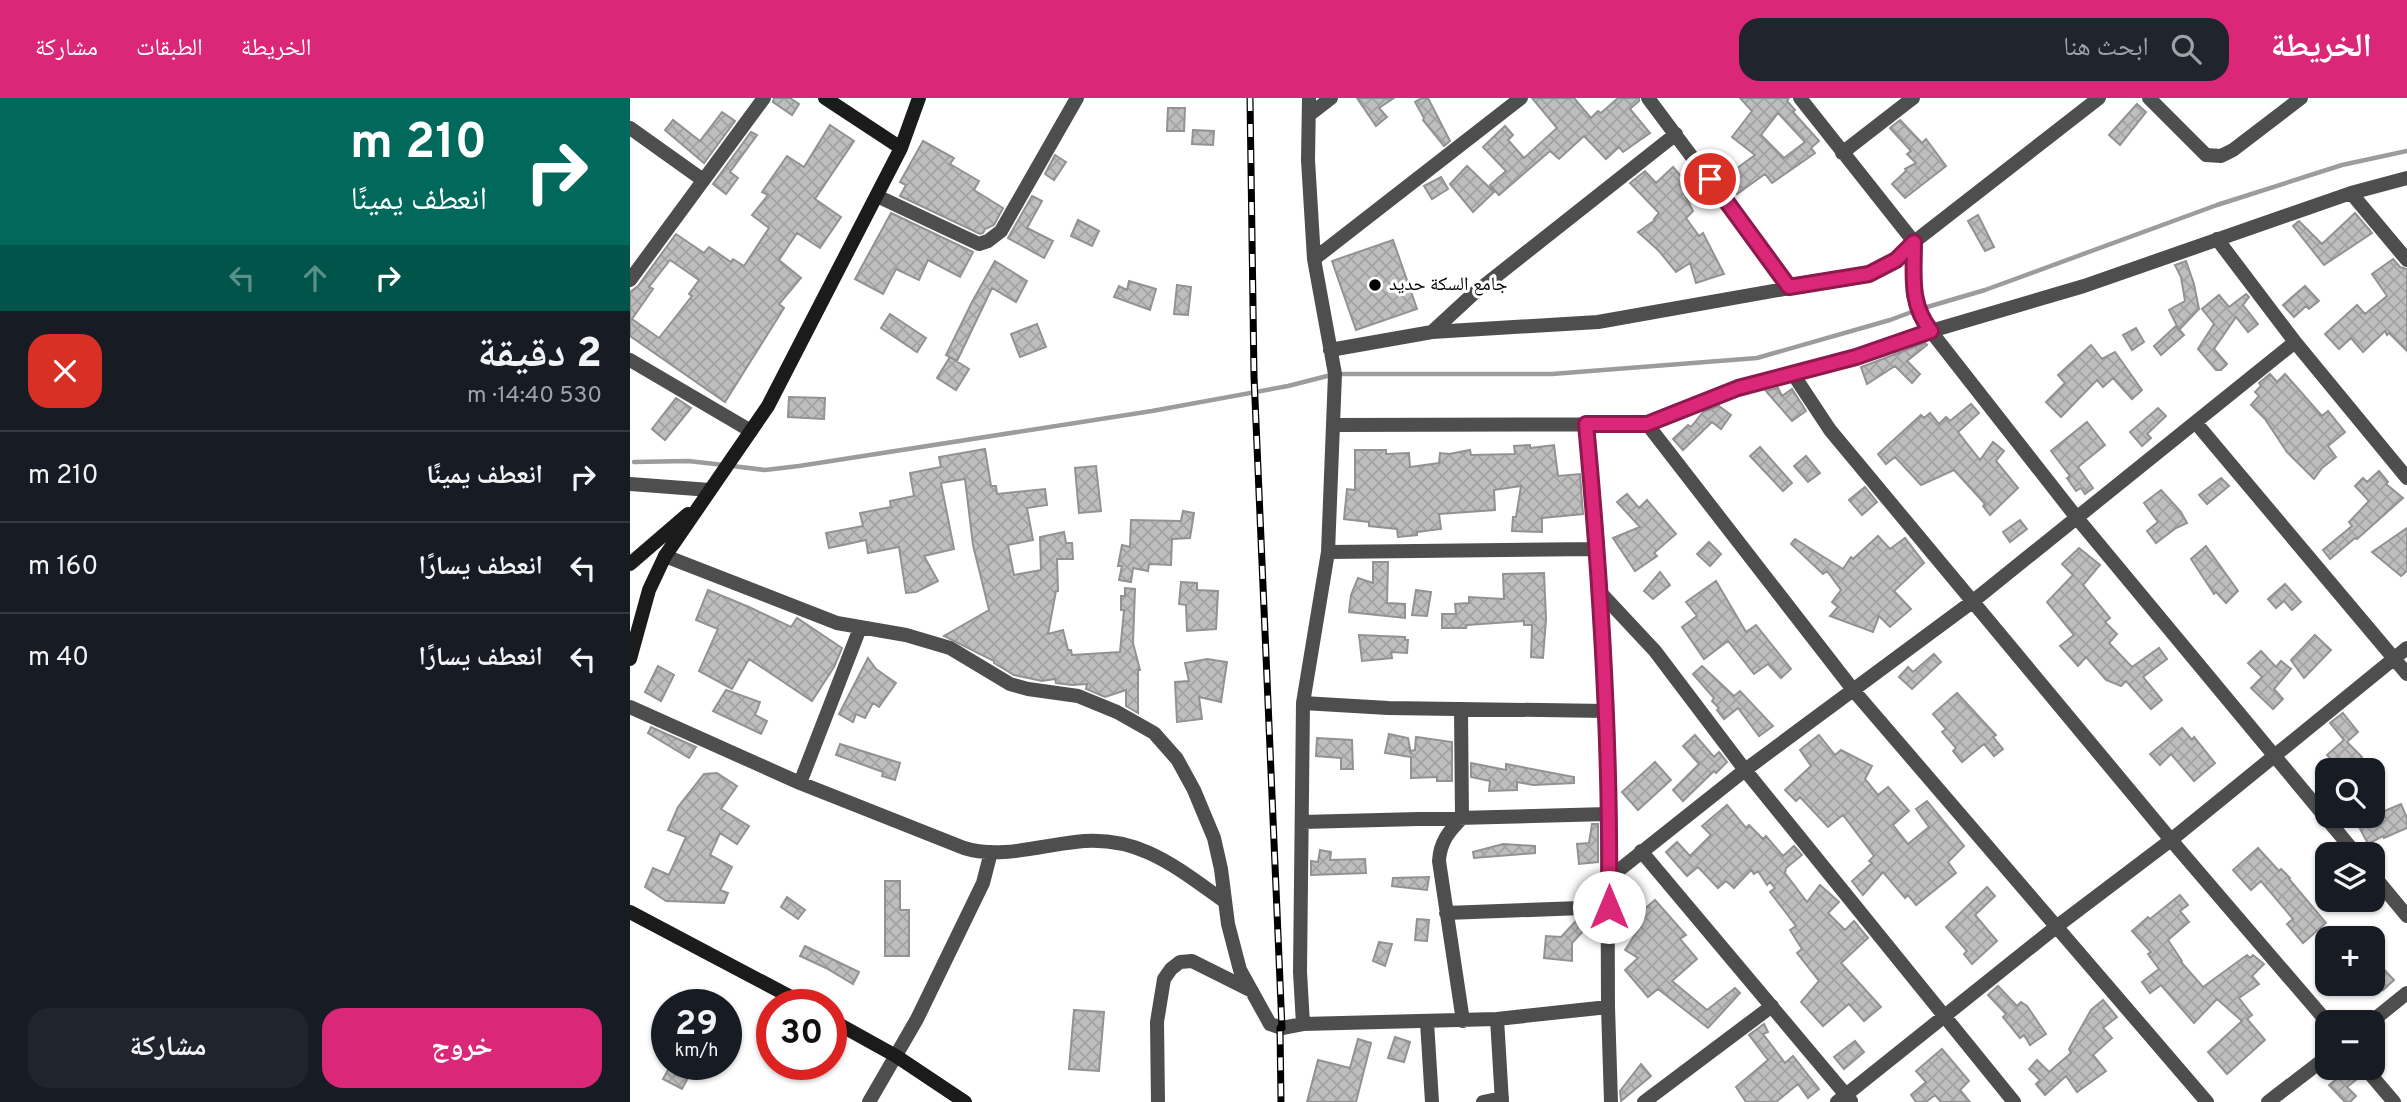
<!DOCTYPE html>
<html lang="ar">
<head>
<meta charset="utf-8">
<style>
	body { margin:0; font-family:Overpass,"Noto Naskh Arabic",sans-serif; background:#20242c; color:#f1f3f6; direction:rtl; height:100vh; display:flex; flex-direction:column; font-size:26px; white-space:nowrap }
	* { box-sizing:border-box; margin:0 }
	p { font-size:23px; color:#9ea1a6 }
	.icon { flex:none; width:38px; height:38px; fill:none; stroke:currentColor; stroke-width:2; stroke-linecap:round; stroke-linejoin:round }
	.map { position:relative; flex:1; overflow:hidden; direction:ltr }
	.drawer { display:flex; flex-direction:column; background:#171b24; width:630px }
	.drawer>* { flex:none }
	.banner { background:#00695c; color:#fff; overflow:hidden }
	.controls { position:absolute; left:1685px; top:660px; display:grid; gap:14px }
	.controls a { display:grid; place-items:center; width:70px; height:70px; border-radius:14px; background:#171b24; box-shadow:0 2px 5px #0004; font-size:35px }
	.speed { position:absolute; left:21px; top:891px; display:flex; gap:14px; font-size:35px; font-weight:700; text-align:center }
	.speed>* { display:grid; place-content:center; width:91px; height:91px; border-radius:50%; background:#171b24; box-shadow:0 2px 5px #0004; line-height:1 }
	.speed small { font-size:18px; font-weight:400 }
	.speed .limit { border:10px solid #d22; background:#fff; color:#111 }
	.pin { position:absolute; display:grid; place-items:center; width:60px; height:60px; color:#fff; margin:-30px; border:4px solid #fff; border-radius:50%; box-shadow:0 2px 7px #0007 }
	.me { position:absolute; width:77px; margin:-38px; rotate:0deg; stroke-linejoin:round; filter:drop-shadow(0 0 5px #0008) }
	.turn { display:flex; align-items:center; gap:24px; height:147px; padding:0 28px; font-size:32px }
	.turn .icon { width:91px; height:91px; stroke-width:2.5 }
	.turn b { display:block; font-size:49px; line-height:60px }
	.lanes { display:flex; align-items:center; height:66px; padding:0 28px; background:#0003; justify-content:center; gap:35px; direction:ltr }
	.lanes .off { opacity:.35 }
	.round { display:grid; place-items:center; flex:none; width:74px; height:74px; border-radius:21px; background:#20242c }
	.headline { display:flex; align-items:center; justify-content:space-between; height:119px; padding:0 28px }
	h1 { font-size:42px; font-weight:800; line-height:52px }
	.action { display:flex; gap:14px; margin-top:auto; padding:14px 28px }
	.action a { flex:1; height:80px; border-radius:21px; background:#db2777; color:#fff; font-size:28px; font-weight:800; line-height:80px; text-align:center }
	.action a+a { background:#20242c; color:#f1f3f6 }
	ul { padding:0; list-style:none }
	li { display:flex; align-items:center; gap:21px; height:91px; padding:0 28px; border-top:2px solid #363941 }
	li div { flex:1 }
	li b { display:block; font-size:26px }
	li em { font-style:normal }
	header { display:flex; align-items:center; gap:42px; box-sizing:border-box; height:98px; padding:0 35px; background:#db2777; color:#fff }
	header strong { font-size:33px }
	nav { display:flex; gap:38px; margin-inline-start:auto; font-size:24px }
	.search { width:490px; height:63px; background:#20242c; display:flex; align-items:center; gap:18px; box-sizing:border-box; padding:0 24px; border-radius:21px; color:#9ea1a6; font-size:26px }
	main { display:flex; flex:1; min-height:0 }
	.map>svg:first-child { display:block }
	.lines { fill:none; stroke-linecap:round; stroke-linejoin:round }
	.stream { stroke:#9c9c9c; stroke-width:4.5 }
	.building { fill:url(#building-cross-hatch); stroke:#929292; stroke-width:2; fill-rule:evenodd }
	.street { stroke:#4e4e4e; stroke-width:14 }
	.secondary { stroke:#1b1b1b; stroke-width:14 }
	.rail-casing { stroke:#000; stroke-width:7 }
	.rail { stroke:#fff; stroke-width:4.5; stroke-dasharray:13; stroke-linecap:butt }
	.route-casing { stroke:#8e194d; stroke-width:18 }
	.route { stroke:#db2777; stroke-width:12 }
	.poi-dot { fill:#000; stroke:#fff; stroke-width:2.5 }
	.labels { text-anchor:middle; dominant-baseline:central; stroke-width:6; stroke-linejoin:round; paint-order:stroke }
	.poi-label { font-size:19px; fill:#000; stroke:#fff; text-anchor:start }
</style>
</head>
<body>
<header>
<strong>الخريطة</strong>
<div class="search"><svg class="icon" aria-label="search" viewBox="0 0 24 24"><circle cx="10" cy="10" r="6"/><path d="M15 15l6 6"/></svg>ابحث هنا</div>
<nav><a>الخريطة</a><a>الطبقات</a><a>مشاركة</a></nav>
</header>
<main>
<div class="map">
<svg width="1777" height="1004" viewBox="0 0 1777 1004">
	<defs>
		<pattern id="building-cross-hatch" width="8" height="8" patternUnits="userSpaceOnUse" patternTransform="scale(1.75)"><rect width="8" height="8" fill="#bebebe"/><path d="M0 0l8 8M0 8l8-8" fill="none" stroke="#a2a2a2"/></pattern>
	</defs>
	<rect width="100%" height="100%" fill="#fff"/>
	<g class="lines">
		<path class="stream" d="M4,364L58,363L94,367
			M102,368L135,372L169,368L522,313L658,288L705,276H922L1127,260L1260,222L1287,212L1355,192L1587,107L1712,67L1777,53"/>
	</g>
	<path class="building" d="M144,0H160L169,6L162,17L143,4Z
		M727,0H764L749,10L757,19L746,28Z
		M792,0H798L820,43L814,48L793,22L794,20L785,4Z
		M902,0H944L961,20L968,13L971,15L988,0H1009V3L1000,11L1020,35L993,54L989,49L976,61L954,38L929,61L920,53L869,97L860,87L876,73L853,49L875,28L883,37L878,42L894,60L927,30Z
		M1110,0H1159L1157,3L1165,12L1163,14L1189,43L1181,50L1185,55L1142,85L1135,76L1107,96L1095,79L1125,57L1102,39L1122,13ZM1148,15L1175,44L1154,60L1131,37Z
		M1507,6L1516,14L1490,47L1479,37Z
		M538,10H555L554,33H537Z
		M92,14L105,23L74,65L35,32L43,22L70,43Z
		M1270,22L1292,45L1296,41L1316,68L1275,100L1262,86L1276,73L1275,71L1286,65L1277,56L1281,53L1260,30Z
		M200,27L224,43L185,101L211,119L190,150L167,135L149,162L171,180L149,206L154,210L95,304L0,238V194L8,188L46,136L74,155L79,149L101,164L103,161L114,168L139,130L122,117L138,97L132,94L157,58L174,69ZM40,162L69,182L59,196L62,198L29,240L2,221L23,191L19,189Z
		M563,32L584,33L583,47L562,46Z
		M121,34L127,37L100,74L108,80L96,96L83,86Z
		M293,43L324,60L320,66L349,83L344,92L373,110L364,127L355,131L353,135L350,136L270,98L276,87L270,84Z
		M425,57L436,64L424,82L415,76Z
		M837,68L864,94L843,114L820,86Z
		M1043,69L1056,84L1050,87L1063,113L1056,120L1069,138L1073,135L1094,176L1066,185L1060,165L1046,174L1029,153L1008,134L1025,122L1024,121L1029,115L1000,85L1015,73L1026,85Z
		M811,79L818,91L802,101L794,88Z
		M402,98L412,103L397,130L423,143L414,160L378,140Z
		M261,115L343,154L330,179L298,162L289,182L266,171L253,196L225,181Z
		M1725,115L1742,135L1694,167L1663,128L1669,123L1692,146Z
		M1348,117L1364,149L1355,153L1338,123Z
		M448,122L469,133L462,148L441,138Z
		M763,142L787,211L726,232L702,163Z
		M1763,161L1770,169L1777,171V253L1759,235L1757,237L1755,233L1733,254L1721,240L1709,251L1695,236L1727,207L1735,216L1757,198L1742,176Z
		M365,163L397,183L386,204L362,190L327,263L316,257L342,204Z
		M1556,163L1564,186L1569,211L1549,232L1539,212L1555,203L1551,179L1545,167Z
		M499,183L526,191L520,212L484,199L489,188L497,192Z
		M547,187L561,189L558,217L544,216Z
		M1675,188L1689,203L1679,211L1676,208L1664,219L1653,207Z
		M1616,196L1619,199L1613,207L1628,226L1618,234L1606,219L1584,251L1597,266L1591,272H1586L1568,251L1584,226L1572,211L1589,197L1599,209Z
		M260,216L296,240L287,254L251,230Z
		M407,226L416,249L390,259L381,236Z
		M1546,228L1554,237L1531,257L1524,248Z
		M1506,230L1514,244L1502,252L1493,237Z
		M1295,245L1297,247L1277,263L1290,276L1282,285L1265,268L1237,286L1231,269Z
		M1461,247L1472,261L1485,254L1512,292L1502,301L1483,280L1473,289L1467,282L1431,319L1416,304L1435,285L1428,277Z
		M320,259L339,271L326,292L307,280Z
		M1640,276L1647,284L1655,276L1692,318L1698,313L1715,334L1698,348L1706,359L1692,370L1684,381L1657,354L1635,321L1621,307L1629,298L1625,294L1631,288L1629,285Z
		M1148,290L1152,298L1162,291L1176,313L1162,323L1136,293Z
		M159,299L195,300L194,321L158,319Z
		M46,300L61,310L35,342L22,331Z
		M1341,306L1349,315L1328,334L1350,362L1363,344L1374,353L1366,363L1388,390L1360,417L1353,408L1355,406L1324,372L1291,387L1265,359L1256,366L1248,356L1291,317L1294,320L1300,315L1309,326L1316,319L1320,323Z
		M1089,308L1101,317L1091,331L1082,324L1053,352L1043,341L1058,327L1061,329L1073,314Z
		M1528,310L1536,318L1517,336L1521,340L1512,348L1500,334Z
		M1457,324L1475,347L1448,369L1463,390L1455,396L1451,390L1446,393L1437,380L1440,378L1421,353Z
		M900,347V350L924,347L928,378L950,376L953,416L912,420V434L882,433L883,419H886L891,388L864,392L865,412L809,416L811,431L787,434V437L768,439L767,431L739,428V424L714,421L717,391L725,392V352H756V356L779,355L780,369L809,365L810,355L819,356L840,352L841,357L885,356L884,348Z
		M1130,349L1162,385L1153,393L1120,358Z
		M355,351L361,388H366L367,396L415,391L417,407L397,410L403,442L378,447L384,477L411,472L410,439L434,434L436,445H442L443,461H427L428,493H426L418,536L433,532L438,552H441L442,557L490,554L494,512H491V498H495V490L505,491L503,545L510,572H508V615L496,608V592L475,599L456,591L457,586L442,587L426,585L425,581L412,583L384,577L364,565V563L314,538L359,512L343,447L335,381L311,385L324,451L294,458L308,483L286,494L276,495L269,449L238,455L236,442L199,450L196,435L233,428L230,415L261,409L260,403L284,398L280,375L311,369L309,359Z
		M1176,358L1190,375L1178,384L1164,368Z
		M466,368L471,413L449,415L445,370Z
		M1749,373L1758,384L1756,386L1773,400L1727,441L1725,440L1700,461L1693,452L1722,428L1719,424L1739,403L1725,388L1733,380L1737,384Z
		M1591,380L1599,388L1577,406L1569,397Z
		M1235,389L1247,404L1232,417L1219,402Z
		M1531,392L1551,414L1557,425L1546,430L1526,445L1517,433L1528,424L1514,405Z
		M997,396L1009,410L1017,402L1046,436L1024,455L1027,458L1005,473L983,440L1010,429L987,404Z
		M553,413L564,415L560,440L542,441L541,467L519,466L518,473L503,470L501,484L489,482L492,468H488L492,447L500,449L501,422L551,423Z
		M1390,422L1397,431L1380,444L1373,434Z
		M1777,430V473L1771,478L1742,454Z
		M1248,438L1260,451L1275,440L1294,465L1264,493L1281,511L1260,529L1249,518L1243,534L1200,518L1208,509L1202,504L1211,492L1197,473L1193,476L1161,446L1165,441L1213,471L1221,459L1223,461Z
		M1079,444L1091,456L1080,468L1067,456Z
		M1576,448L1608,493L1596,505L1586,494L1584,496L1561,461Z
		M1449,450L1470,467L1453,487L1480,520L1475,524L1487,536L1479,545L1502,569L1529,550L1537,561L1513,579L1532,602L1521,611L1496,583L1491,588L1476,582L1456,559L1448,568L1430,548L1444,537L1417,504L1443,477L1432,466Z
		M743,464H758L757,505L775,506V520L719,514L721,497L728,480L743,485Z
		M1030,474L1040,487L1023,501L1014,493Z
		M914,475L916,521L913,560L901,559L902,527H894V523L837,527L836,530H812V516H826L825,506L839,505V499L874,501L873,476Z
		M1086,483L1116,534L1126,527L1161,571L1151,580L1138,566L1124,576L1098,543L1074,561L1052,529L1067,518L1056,504Z
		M551,484L567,485V492L588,493L586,531L557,533L556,507L549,506Z
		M1655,486L1671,504L1662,512L1654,503L1646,510L1638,501Z
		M78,492L119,509L161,529L167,520L212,550L204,569L182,603L119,561L102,591L69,573L88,531L66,522Z
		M786,492L801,494L797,518L782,517Z
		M729,537L775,539V542H778L777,555L761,554L762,560L732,563Z
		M1685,537L1701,552L1674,580L1661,562Z
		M1631,553L1646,569L1651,563L1661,571L1644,591L1653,601L1643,611L1621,590L1632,579L1618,565Z
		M1304,556L1311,564L1282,591L1269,579L1278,569L1283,574Z
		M238,560L246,571L266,585L249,609L243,605L235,620L226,616L223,624L209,616Z
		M577,561L597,564L591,604L569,599L572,621L547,624L545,584L559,583L555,565Z
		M28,568L44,577L31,603L15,594Z
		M1072,568L1104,598L1110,593L1143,628L1129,638L1108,610L1094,621L1087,612L1089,610L1082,603L1084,600L1063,576Z
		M96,592L130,604L125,617L137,623L131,636L83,613Z
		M1327,595L1366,637L1363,639L1373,651L1364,658L1354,646L1332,664L1323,653L1326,650L1312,634L1316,631L1303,616Z
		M1713,615L1728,634L1717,644L1732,659L1718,672H1692L1702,662L1697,657L1714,642L1700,625Z
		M21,629L23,630L66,649L59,660L18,635Z
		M1552,630L1562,642L1564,639L1585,665L1564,683L1541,656L1530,667L1520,656Z
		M759,636L778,640L781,656V653L785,652L786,639L822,644V683H807V679L781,680V659L755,655Z
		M1065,637L1084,659L1089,654L1097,664L1086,675L1084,673L1053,703L1043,692L1069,666L1053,648Z
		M1189,637L1205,657L1211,652L1242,668L1235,681L1248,697L1258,689L1279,713L1263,727L1278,746L1299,729L1286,711L1297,703L1334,748L1318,764L1326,775L1286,807L1278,797L1275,800L1253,774L1233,797L1222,783L1242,765L1239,763L1244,758L1213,717L1198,729L1170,699L1166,703L1155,692L1181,668L1170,652Z
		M687,640L722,642L723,671H711V660L686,658Z
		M210,646L270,665L265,682L252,678L253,674L206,657Z
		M1025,664L1041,682L1008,712L992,694Z
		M841,665L876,672V666L944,679V685L903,687L887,684V692L859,693L860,683L841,679Z
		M87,675L107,688L91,711L119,728L107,746L90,735L80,757L102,769L90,792L98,795L94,805L36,803L15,789L23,770L39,777L56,739L38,732L48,709L74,676Z
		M1771,706L1777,720V730L1754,740L1753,738L1738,746L1728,727L1745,717Z
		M1097,707L1116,730L1119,727L1133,741L1136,738L1153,758L1164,748L1172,757L1156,770L1155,775L1177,804L1190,787L1209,804L1198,815L1215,832L1224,823L1238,840L1211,865L1251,909L1234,923L1219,906L1193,928L1171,904L1189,883L1167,855L1172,851L1160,832L1166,828L1140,794L1145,790L1140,784L1137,787L1128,773L1124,776L1121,772L1104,790L1096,783L1088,790L1068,769L1057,778L1036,754L1047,744L1060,758L1081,737L1072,728Z
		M962,726H968V764L949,766L947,746L959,745Z
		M873,746L905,748V755L844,760L843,754Z
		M1628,750L1649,773L1651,771L1660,780L1659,781L1696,825L1673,845L1657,826L1663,821L1631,783L1621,792L1603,772Z
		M690,752L701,754L700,762L735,761L736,775L681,777V763L688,764Z
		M799,779L797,792L762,788L763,780Z
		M255,783H270V812H279V858H255Z
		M1357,789L1365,798L1345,817L1367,843L1342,866L1334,856L1337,853L1316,829Z
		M1550,797L1558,807L1550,813L1559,824L1538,842L1552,863L1551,864L1573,889L1617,857L1620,860L1623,857L1634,866L1622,878L1629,886L1609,900L1622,917L1617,921L1635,942L1597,976L1578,954L1612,923L1587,901L1564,925L1531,887L1520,895L1512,884L1529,871L1518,856L1521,854L1502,833L1518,819L1520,821Z
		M157,799L175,812L168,821L151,809Z
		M1025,802L1056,837L1050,841L1067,861L1042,883L1077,912L1105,890L1110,895L1078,930L1028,891L1018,899L995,872L1008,860L995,852L1010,829L1003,821Z
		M787,821L799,822L797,843L785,842Z
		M946,823L955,831L942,845V863L914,860L916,838L931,839Z
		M749,844L762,846L755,868L743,863Z
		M175,848L229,874L223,886L196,870L170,858Z
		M1743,860L1764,882L1753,892L1743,882Z
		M1368,888L1387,908L1391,904L1397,908L1416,936L1400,947L1394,937L1390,940L1373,919L1376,916L1358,897Z
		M1473,902L1487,919L1473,930L1482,940L1463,957L1476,973L1447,994L1436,978L1415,997L1406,986L1410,982L1399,971L1407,962L1419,974L1441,955L1439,951L1461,912Z
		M444,912L474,914L469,973L439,971Z
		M1134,926L1138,934L1133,936L1155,965L1163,958L1189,991L1178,1000L1168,986L1146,1004H1116L1106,989L1138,962L1119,937Z
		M765,939L780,944L774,964L758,960Z
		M728,941L741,945L726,1004H677L688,962L720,970Z
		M1225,943L1234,954L1214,971L1204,959Z
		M1312,951L1339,983L1330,992L1340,1004H1311L1305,997L1296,1004H1286L1281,997L1296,984L1286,973Z
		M41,966L60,976L52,991L33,981Z
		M1011,966L1021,978L991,1003L990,993Z
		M1719,971L1727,981L1717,989L1726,998L1720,1004H1715L1699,987Z"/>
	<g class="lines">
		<path class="street" d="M1018,0L1159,189
			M1170,0L1284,144L1283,185L1287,212L1292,222L1447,420L1726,756
			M1519,0L1576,57L1591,58L1603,52L1671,0
			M679,17L701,0
			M0,30L73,82
			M1212,55L1283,0
			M1721,95L1777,162
			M247,98L349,146L358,143L371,133L447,0
			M1587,141L1665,244L1777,380
			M684,161L891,0
			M0,182L134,0
			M802,234L841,198L1046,36
			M700,252L802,234L968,224L1239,176L1266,162L1284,144L1469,0
			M0,262L121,333
			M1163,276L1200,332L1541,742L1698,925
			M1566,325L1777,576
			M956,326L968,451V492L977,613L978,909L981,1004
			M1017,326L1224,593L1577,1004
			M704,327L1017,326L1108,290L1226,259L1301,233L1454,188L1721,95L1777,80
			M0,386L80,392
			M698,454L968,451
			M35,458L207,525L276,537L320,550L380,586L398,591L448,598L487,614L524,635L547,661L564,692L584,740L591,771L598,826L610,872L640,926L652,930L673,926L867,921L978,909
			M968,492L1025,553L1115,672L1384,1004
			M673,605L758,610L977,613
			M0,609L170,685L334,750C369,761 409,748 445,744C508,736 546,769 594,803
			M831,611L832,720C819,733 810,744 809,763L833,923
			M170,685L230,530
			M672,724L978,716
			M1011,753L1221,1003
			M1743,777L1777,818
			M979,780L1115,672L1342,504L1665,244
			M816,815L979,809
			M867,921L872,1004
			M797,924L802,1004
			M1741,924L1777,895
			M673,926L670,874L673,605L698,454L705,276L684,161L678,62L679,0
			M1735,970L1764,1004
			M239,1004L287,921L353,785L361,754
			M528,1004L527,924L534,881L541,871L550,864L562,863L622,893
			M853,1004L872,1000
			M1014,1004L1142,908
			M1207,1004L1426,829L1541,742L1777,550
			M1638,1004L1698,958"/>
		<path class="secondary" d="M195,0L271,50
			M0,466L58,416
			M0,561L19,492L35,458L138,308L271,50L289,0
			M0,814L174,906
			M201,922L266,958L335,1004"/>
		<g class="rail-casing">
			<path id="rail" d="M620,0L624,278L652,930H650L651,1004"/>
		</g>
		<use href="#rail" class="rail"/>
	</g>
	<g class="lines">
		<g class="route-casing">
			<path id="route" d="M979,809C981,647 971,487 956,326H1017L1108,290L1226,259L1301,233C1279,205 1284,178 1284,144L1266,162L1239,176L1159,189L1080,81"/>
		</g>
		<use href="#route" class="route"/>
	</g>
	<circle class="poi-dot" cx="745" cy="187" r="7"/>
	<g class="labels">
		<g class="poi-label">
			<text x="759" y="187">جامع السكة حديد</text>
		</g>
	</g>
</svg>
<div class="controls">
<a><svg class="icon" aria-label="search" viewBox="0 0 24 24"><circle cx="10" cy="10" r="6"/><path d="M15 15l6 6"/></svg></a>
<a><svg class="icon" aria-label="layers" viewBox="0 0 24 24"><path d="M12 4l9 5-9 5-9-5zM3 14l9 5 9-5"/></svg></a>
<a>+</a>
<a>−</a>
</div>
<div class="speed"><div>29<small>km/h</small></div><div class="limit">30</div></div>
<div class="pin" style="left:1080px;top:81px;background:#d93025"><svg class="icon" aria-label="arrive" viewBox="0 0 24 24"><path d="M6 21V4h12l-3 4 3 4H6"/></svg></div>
<svg class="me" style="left:979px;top:809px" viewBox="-20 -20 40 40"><circle r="19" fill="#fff"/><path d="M0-13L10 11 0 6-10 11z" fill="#db2777"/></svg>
</div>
<section class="drawer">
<div class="banner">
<div class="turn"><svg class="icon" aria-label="right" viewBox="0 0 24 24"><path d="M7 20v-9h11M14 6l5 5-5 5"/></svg><div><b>210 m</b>انعطف يمينًا</div></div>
<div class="lanes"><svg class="icon off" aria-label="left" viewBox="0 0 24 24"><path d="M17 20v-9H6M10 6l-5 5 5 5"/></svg><svg class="icon off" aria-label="ahead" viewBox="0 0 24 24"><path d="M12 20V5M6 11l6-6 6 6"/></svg><svg class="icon" aria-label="right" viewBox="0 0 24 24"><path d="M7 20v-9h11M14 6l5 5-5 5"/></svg></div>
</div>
<div class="headline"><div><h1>2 دقيقة</h1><p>530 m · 14:40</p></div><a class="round" style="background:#d93025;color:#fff"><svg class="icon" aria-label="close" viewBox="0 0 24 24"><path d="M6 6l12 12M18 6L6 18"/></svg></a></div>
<ul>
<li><svg class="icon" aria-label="right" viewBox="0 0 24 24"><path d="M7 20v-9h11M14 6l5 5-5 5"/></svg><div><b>انعطف يمينًا</b></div><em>210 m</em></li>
<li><svg class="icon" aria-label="left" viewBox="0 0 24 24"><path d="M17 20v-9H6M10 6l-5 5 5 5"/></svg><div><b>انعطف يسارًا</b></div><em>160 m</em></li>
<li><svg class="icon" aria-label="left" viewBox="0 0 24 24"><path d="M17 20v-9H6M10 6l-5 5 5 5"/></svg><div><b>انعطف يسارًا</b></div><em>40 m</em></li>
</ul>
<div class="action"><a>خروج</a><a>مشاركة</a></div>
</section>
</main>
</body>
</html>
